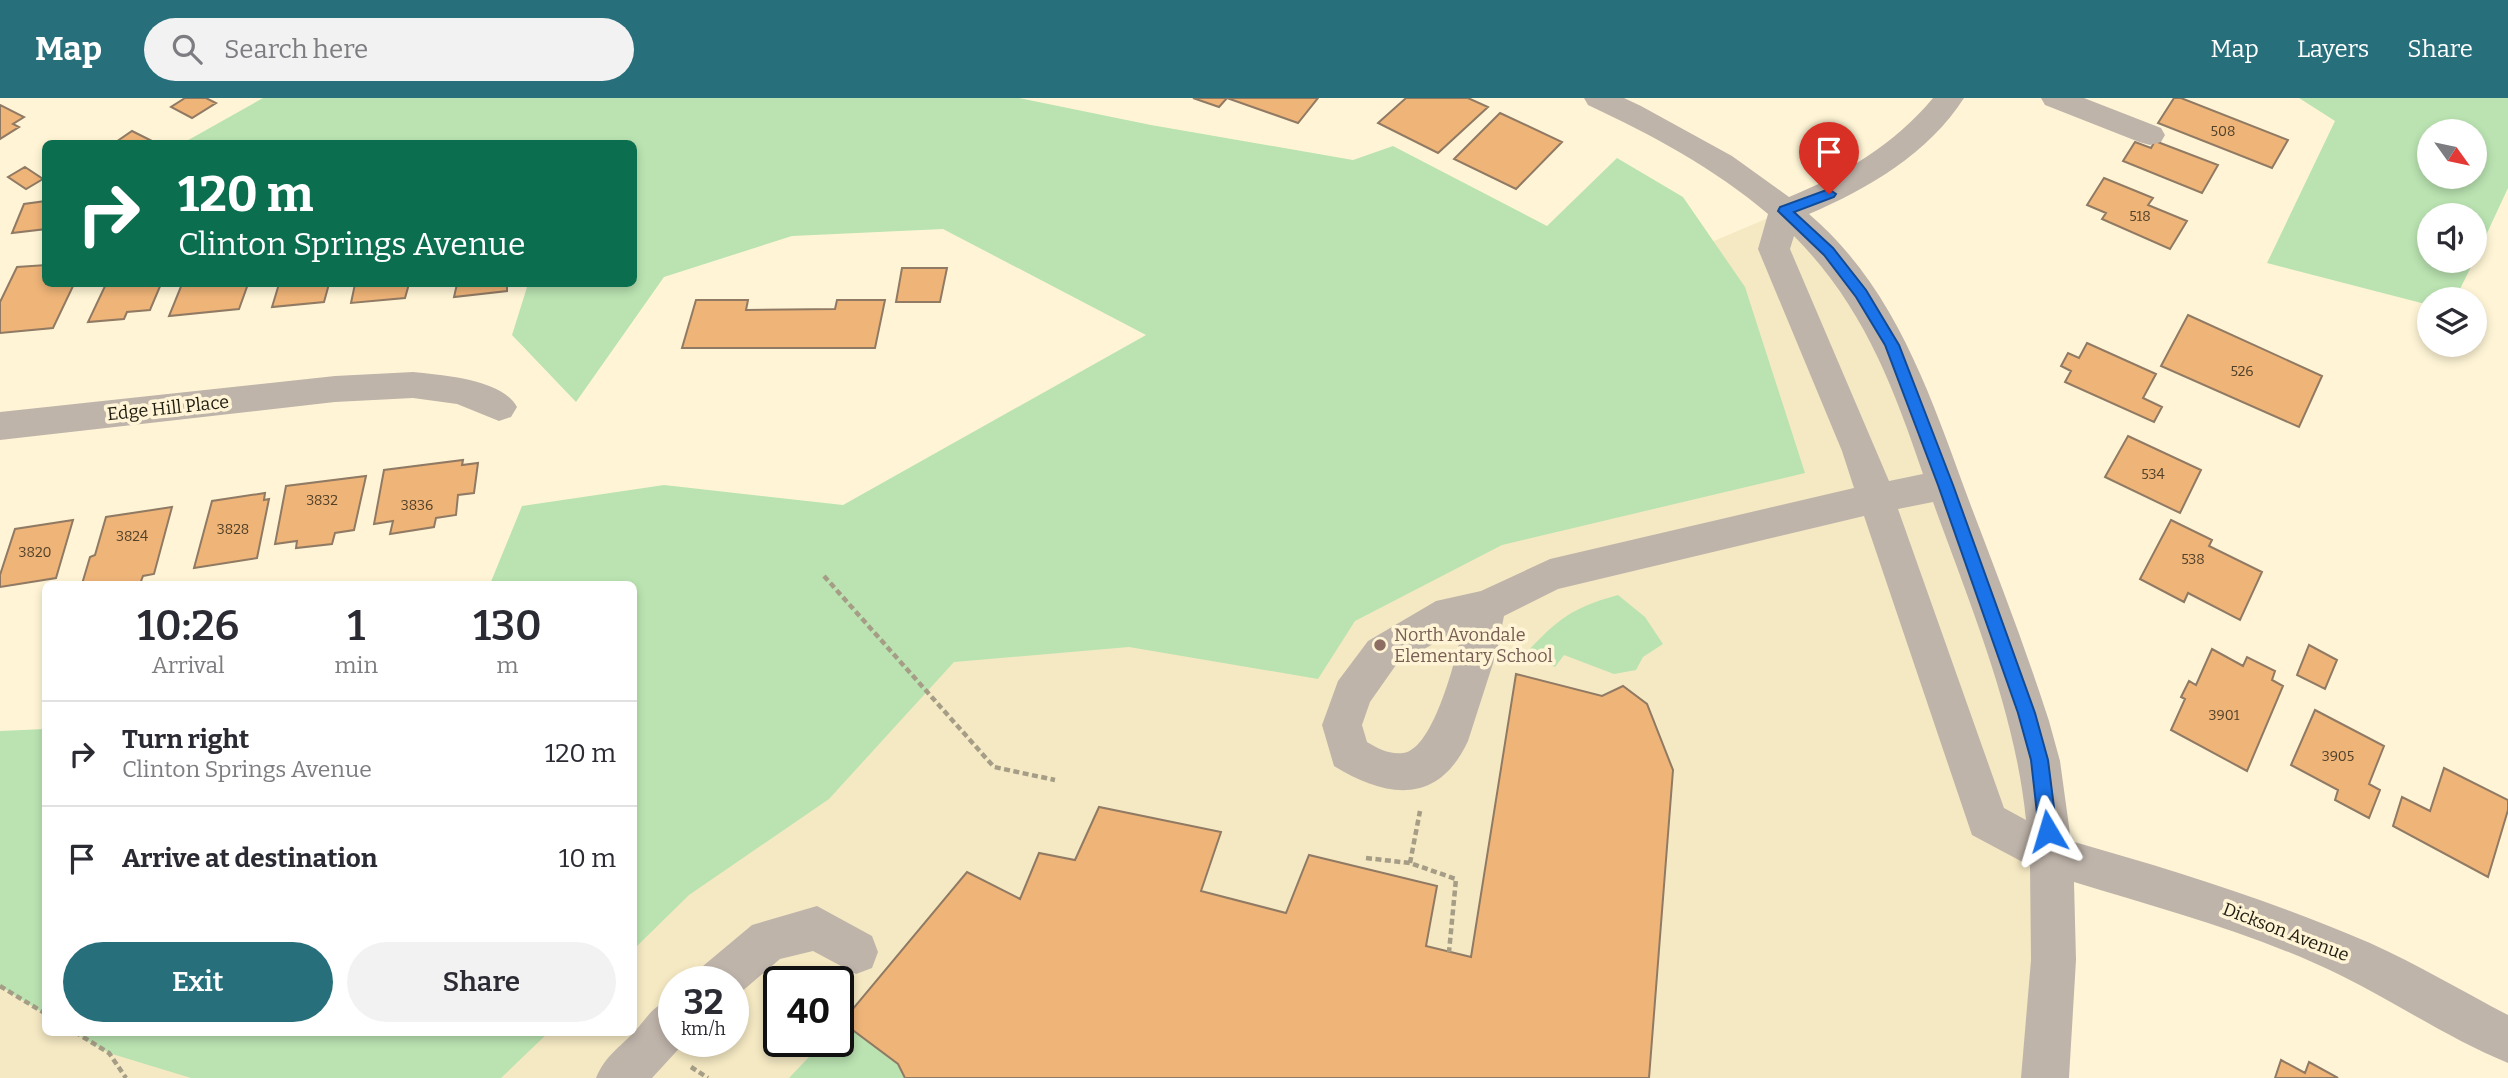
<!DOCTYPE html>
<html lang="en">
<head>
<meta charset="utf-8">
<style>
	body { margin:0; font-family:Bitter,serif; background:#f2f2f3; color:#2b2b33; height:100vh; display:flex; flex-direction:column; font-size:26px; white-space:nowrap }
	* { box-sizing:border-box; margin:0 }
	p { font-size:23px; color:#7c7c81 }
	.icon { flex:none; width:38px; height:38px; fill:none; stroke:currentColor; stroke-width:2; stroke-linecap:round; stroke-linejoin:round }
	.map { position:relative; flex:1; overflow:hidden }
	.sheet { position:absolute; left:42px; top:483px; width:595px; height:455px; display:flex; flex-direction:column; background:#fff; border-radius:10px; box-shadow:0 4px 10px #0003 }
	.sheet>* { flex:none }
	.banner { position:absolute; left:42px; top:42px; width:595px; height:147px; border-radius:10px; box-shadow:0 4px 10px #0003; background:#0b6e4f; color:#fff; overflow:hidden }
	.needle { width:46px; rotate:123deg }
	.buttons { position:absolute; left:2417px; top:21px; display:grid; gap:14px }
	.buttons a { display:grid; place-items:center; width:70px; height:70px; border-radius:50%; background:#fff; box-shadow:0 4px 10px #0003; font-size:35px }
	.speed { position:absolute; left:658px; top:868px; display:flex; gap:14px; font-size:35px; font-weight:700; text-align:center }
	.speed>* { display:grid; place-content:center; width:91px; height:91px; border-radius:50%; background:#fff; box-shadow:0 4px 10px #0003; line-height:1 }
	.speed small { font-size:18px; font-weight:400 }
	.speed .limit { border:4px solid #111; border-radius:10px; background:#fff; color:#111 }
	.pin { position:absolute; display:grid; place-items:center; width:60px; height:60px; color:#fff; margin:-72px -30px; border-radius:50% 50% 50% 0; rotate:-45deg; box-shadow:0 0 7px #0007 }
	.pin .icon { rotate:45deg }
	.me { position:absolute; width:77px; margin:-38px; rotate:353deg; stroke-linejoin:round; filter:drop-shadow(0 0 5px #0008) }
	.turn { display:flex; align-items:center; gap:24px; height:147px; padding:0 21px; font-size:32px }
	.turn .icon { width:91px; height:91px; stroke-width:2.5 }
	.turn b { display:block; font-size:49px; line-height:60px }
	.eta { display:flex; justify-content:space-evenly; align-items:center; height:119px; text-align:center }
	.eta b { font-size:42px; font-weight:600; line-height:49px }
	.primary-button { display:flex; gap:14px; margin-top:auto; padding:14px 21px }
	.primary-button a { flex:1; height:80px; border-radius:42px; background:#276f7b; color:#fff; font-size:28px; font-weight:600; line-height:80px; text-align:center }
	.primary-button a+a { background:#f2f2f3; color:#2b2b33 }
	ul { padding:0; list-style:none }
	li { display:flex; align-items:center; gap:21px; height:105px; padding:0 21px; border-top:2px solid #e1e1e2 }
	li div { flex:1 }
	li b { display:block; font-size:26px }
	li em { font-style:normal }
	header { display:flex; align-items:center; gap:42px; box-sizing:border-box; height:98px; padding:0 35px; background:#276f7b; color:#fff }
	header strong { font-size:33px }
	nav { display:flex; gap:38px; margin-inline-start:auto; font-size:24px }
	.search { width:490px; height:63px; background:#f2f2f3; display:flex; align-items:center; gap:18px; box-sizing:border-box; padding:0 24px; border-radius:38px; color:#7c7c81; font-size:26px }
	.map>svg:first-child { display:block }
	.built { fill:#f5e9c3; fill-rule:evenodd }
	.green { fill:#bae3b1; fill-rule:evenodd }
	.building { fill:#efb478; stroke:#907a64; stroke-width:2 }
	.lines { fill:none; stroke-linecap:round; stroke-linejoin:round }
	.path { stroke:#a59d86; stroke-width:4.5; stroke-dasharray:6 3.5; stroke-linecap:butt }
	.minor { fill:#bfb4aa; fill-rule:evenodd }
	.route { fill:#1a73e8; stroke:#114b97; stroke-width:2 }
	.education-dot { fill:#8d6e63; stroke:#fff5d6; stroke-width:2.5 }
	.labels { text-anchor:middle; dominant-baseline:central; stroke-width:7; stroke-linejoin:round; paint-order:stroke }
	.number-label { font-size:14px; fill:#524129 }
	.street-label { font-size:18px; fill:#1e1b0f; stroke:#fff5d6 }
	.education-label { font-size:18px; fill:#785e54; stroke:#fff5d6; text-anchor:start }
</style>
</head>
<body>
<header>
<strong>Map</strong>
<div class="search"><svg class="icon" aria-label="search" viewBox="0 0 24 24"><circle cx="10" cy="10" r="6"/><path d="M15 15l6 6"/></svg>Search here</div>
<nav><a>Map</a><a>Layers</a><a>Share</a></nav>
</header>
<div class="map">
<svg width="2508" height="980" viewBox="0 0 2508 980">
	<rect width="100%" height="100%" fill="#fff5d6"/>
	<path class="built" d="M1785,113L1861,195L2026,615L2045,980H0V867L45,848L46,934H634V599ZM674,884H733V943H674ZM779,884H838V943H779Z"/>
	<path class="green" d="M263,0H1019L1151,27L1353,62L1393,48L1547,128L1617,60L1683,99L1745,189L1805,375L1502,447L1355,523L1318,581L1129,549L954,564L829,701L689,797L634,851V486H490L522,408L664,387L843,407L1146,237L943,131L792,138L664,179L576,304L512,237L528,186H634V46L183,45Z
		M2299,0H2508V90L2475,161L2474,117H2429V163H2474L2455,201H2429V207L2267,165L2335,23ZM2429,33H2474V79H2429Z
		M1618,497L1645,519L1663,546L1643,559L1636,572L1614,576L1564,557L1555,569L1525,556C1558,521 1571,510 1618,497Z
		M45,631H46L45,916L0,888V633Z
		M842,924L898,966L905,980H789L824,943H838V928Z
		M75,935L548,934V935L501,980H191L109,955Z"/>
	<path class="building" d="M185,0H206L216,5L192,20L171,9Z
		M1193,0H1318L1298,25L1227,0L1219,9Z
		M1406,0H1468L1488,9L1438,55L1378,25Z
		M2174,0H2181L2288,42L2272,70L2158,25Z
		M0,7L24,19L13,26L19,29L0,41Z
		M1500,15L1562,44L1516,91L1454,61Z
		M132,33L154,44L113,46Z
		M2155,43L2218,67L2202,95L2123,63L2135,44L2151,50Z
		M25,69L43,81L26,91L8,79Z
		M2104,80L2153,100L2148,107L2187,123L2170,151L2102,121L2106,115L2087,107Z
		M46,103V131L12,135L24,106Z
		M46,167V186H74L53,230L0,235V204L17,169Z
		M902,170H947L940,204H896Z
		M106,186H161L150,212L127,214L124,221L88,224Z
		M182,186H248L239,211L169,218Z
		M279,186H329L324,204L272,209Z
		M355,186H409L405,200L351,205Z
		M457,186H510H507V193L454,199Z
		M696,202H748L746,212L835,211L837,202H885L875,250H682Z
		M2188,217L2322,278L2299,329L2161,268Z
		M2087,245L2156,276L2143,300L2162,309L2154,324L2065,284L2071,273L2061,268L2068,255L2079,260Z
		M2128,338L2201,372L2180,415L2105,379Z
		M463,362L462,367L478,365L474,395L458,397L456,417L436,420L434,429L390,436L393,423L374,426L384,372Z
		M366,378L354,432L335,435L332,446L296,450L297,443L275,446L286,388Z
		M265,395L264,402L269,401L257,460L194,470L212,403Z
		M172,409L154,476L143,478L140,486H82L90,459L95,457L106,419Z
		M73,422L56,480L0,489V477L15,431Z
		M2171,422L2212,442L2209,448L2262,474L2240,522L2188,495L2184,504L2140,481Z
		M2309,547L2337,562L2325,591L2297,577Z
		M2212,551L2243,568L2247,559L2275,573L2272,582L2283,588L2247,673L2171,632L2185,601L2181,599L2189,583L2196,587Z
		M1516,576L1602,598L1623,588L1647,606L1673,672L1649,980H905L898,966L842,924L967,774L1020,801L1039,755L1075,762L1099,709L1221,734L1201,793L1286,815L1309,757L1437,788L1426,848L1471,859Z
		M2315,612L2384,648L2369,686L2380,692L2369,720L2335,702L2338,692L2291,667Z
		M2444,670L2508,702V712L2488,779L2393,728L2402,699L2430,713Z
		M2281,962L2305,975L2309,964L2338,980H2275Z"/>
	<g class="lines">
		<path class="path" d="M824,478L994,669L1055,682
			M1366,760L1410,765L1456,781L1449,854
			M1410,765L1420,713
			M0,888L46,916
			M75,934L109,955L126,980
			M691,969L708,980"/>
		<path class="minor" d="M1584,0H1624L1641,8L1732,58L1789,99C1843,77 1895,46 1933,0H1964C1929,55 1868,91 1809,116C1898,192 1932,303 1971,408C1998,479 2026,551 2049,623L2060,663L2071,743C2173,772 2273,803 2370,845C2417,866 2462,893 2508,917V965C2450,941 2398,906 2342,878C2257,836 2165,812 2074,784L2076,862L2069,980H2021L2031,862L2030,768L1972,737L1864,418L1558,491L1504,518L1497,553L1468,643C1438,708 1386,700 1334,668L1322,627L1338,583L1368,543L1436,503L1481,493L1550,461L1854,390L1842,353L1758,151L1768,116C1714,70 1652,37 1588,7ZM1794,138C1863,208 1892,285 1923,376L1889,383L1790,151ZM1933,404C1970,507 2015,612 2026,722L2004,710L1898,411ZM1463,529C1457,556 1434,652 1403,655C1390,657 1377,650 1367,644L1362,627L1370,604L1396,567Z
			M2041,0H2084L2161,30L2165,37L2161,44L2150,47L2139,44L2045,7Z
			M413,274C442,277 502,281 517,309L511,319L499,323L457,306L413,300L335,304L0,342V314L335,278Z
			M817,808L872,838L878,854L872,870L856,876L813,853L780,861L733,901V884H696L703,868L752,827Z
			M674,899V943H686L652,980H596C606,957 619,950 634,934C648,919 652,908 674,899Z"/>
	</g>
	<path class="route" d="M1829,91L1836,96L1834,99L1794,114L1833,150L1866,192L1899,247L1953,387L2035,615L2048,662L2057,733L2054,739L2048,742L2042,739L2039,733L2031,662L2018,615L1938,387L1885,247L1856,199L1824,157L1778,113L1780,109Z"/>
	<circle class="education-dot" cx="1380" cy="547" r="7"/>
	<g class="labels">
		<g class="number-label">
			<text x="2223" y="33">508</text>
			<text x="2140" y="118">518</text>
			<text x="2242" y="273">526</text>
			<text x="2153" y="376">534</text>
			<text x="322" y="402">3832</text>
			<text x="417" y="407">3836</text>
			<text x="233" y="431">3828</text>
			<text x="132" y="438">3824</text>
			<text x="35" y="454">3820</text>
			<text x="2193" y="461">538</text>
			<text x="2224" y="617">3901</text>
			<text x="2338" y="658">3905</text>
		</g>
		<g class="street-label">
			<text transform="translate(168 310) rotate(-6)">Edge Hill Place</text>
			<text transform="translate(2286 834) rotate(21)">Dickson Avenue</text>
		</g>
		<g class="education-label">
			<text x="1394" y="537">North Avondale<tspan x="1394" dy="21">Elementary School</tspan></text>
		</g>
	</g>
</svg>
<div class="buttons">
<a><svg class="needle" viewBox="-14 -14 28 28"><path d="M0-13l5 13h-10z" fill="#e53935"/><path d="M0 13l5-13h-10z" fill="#7c7c81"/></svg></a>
<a><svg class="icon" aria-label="sound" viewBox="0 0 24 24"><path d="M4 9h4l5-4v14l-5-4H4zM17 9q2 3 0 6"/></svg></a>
<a><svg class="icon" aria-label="layers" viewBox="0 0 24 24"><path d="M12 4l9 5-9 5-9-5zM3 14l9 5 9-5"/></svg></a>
</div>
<div class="speed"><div>32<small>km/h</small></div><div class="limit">40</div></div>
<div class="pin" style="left:1829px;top:96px;background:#d93025"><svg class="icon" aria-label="arrive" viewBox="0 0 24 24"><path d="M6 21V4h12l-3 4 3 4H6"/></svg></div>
<svg class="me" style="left:2048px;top:733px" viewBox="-20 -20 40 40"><path d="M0-17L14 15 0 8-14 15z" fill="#1a73e8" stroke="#fff" stroke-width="4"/></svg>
<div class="banner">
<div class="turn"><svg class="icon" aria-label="right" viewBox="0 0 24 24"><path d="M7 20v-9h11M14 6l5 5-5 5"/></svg><div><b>120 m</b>Clinton Springs Avenue</div></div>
</div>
<section class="sheet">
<div class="eta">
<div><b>10:26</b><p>Arrival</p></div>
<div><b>1</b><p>min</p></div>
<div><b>130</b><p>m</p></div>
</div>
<ul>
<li><svg class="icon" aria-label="right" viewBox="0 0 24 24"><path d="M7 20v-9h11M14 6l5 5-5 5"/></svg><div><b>Turn right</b><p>Clinton Springs Avenue</p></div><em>120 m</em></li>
<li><svg class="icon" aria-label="arrive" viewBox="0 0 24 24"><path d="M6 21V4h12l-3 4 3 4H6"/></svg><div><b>Arrive at destination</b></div><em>10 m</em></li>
</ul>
<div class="primary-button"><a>Exit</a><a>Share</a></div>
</section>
</div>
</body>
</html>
